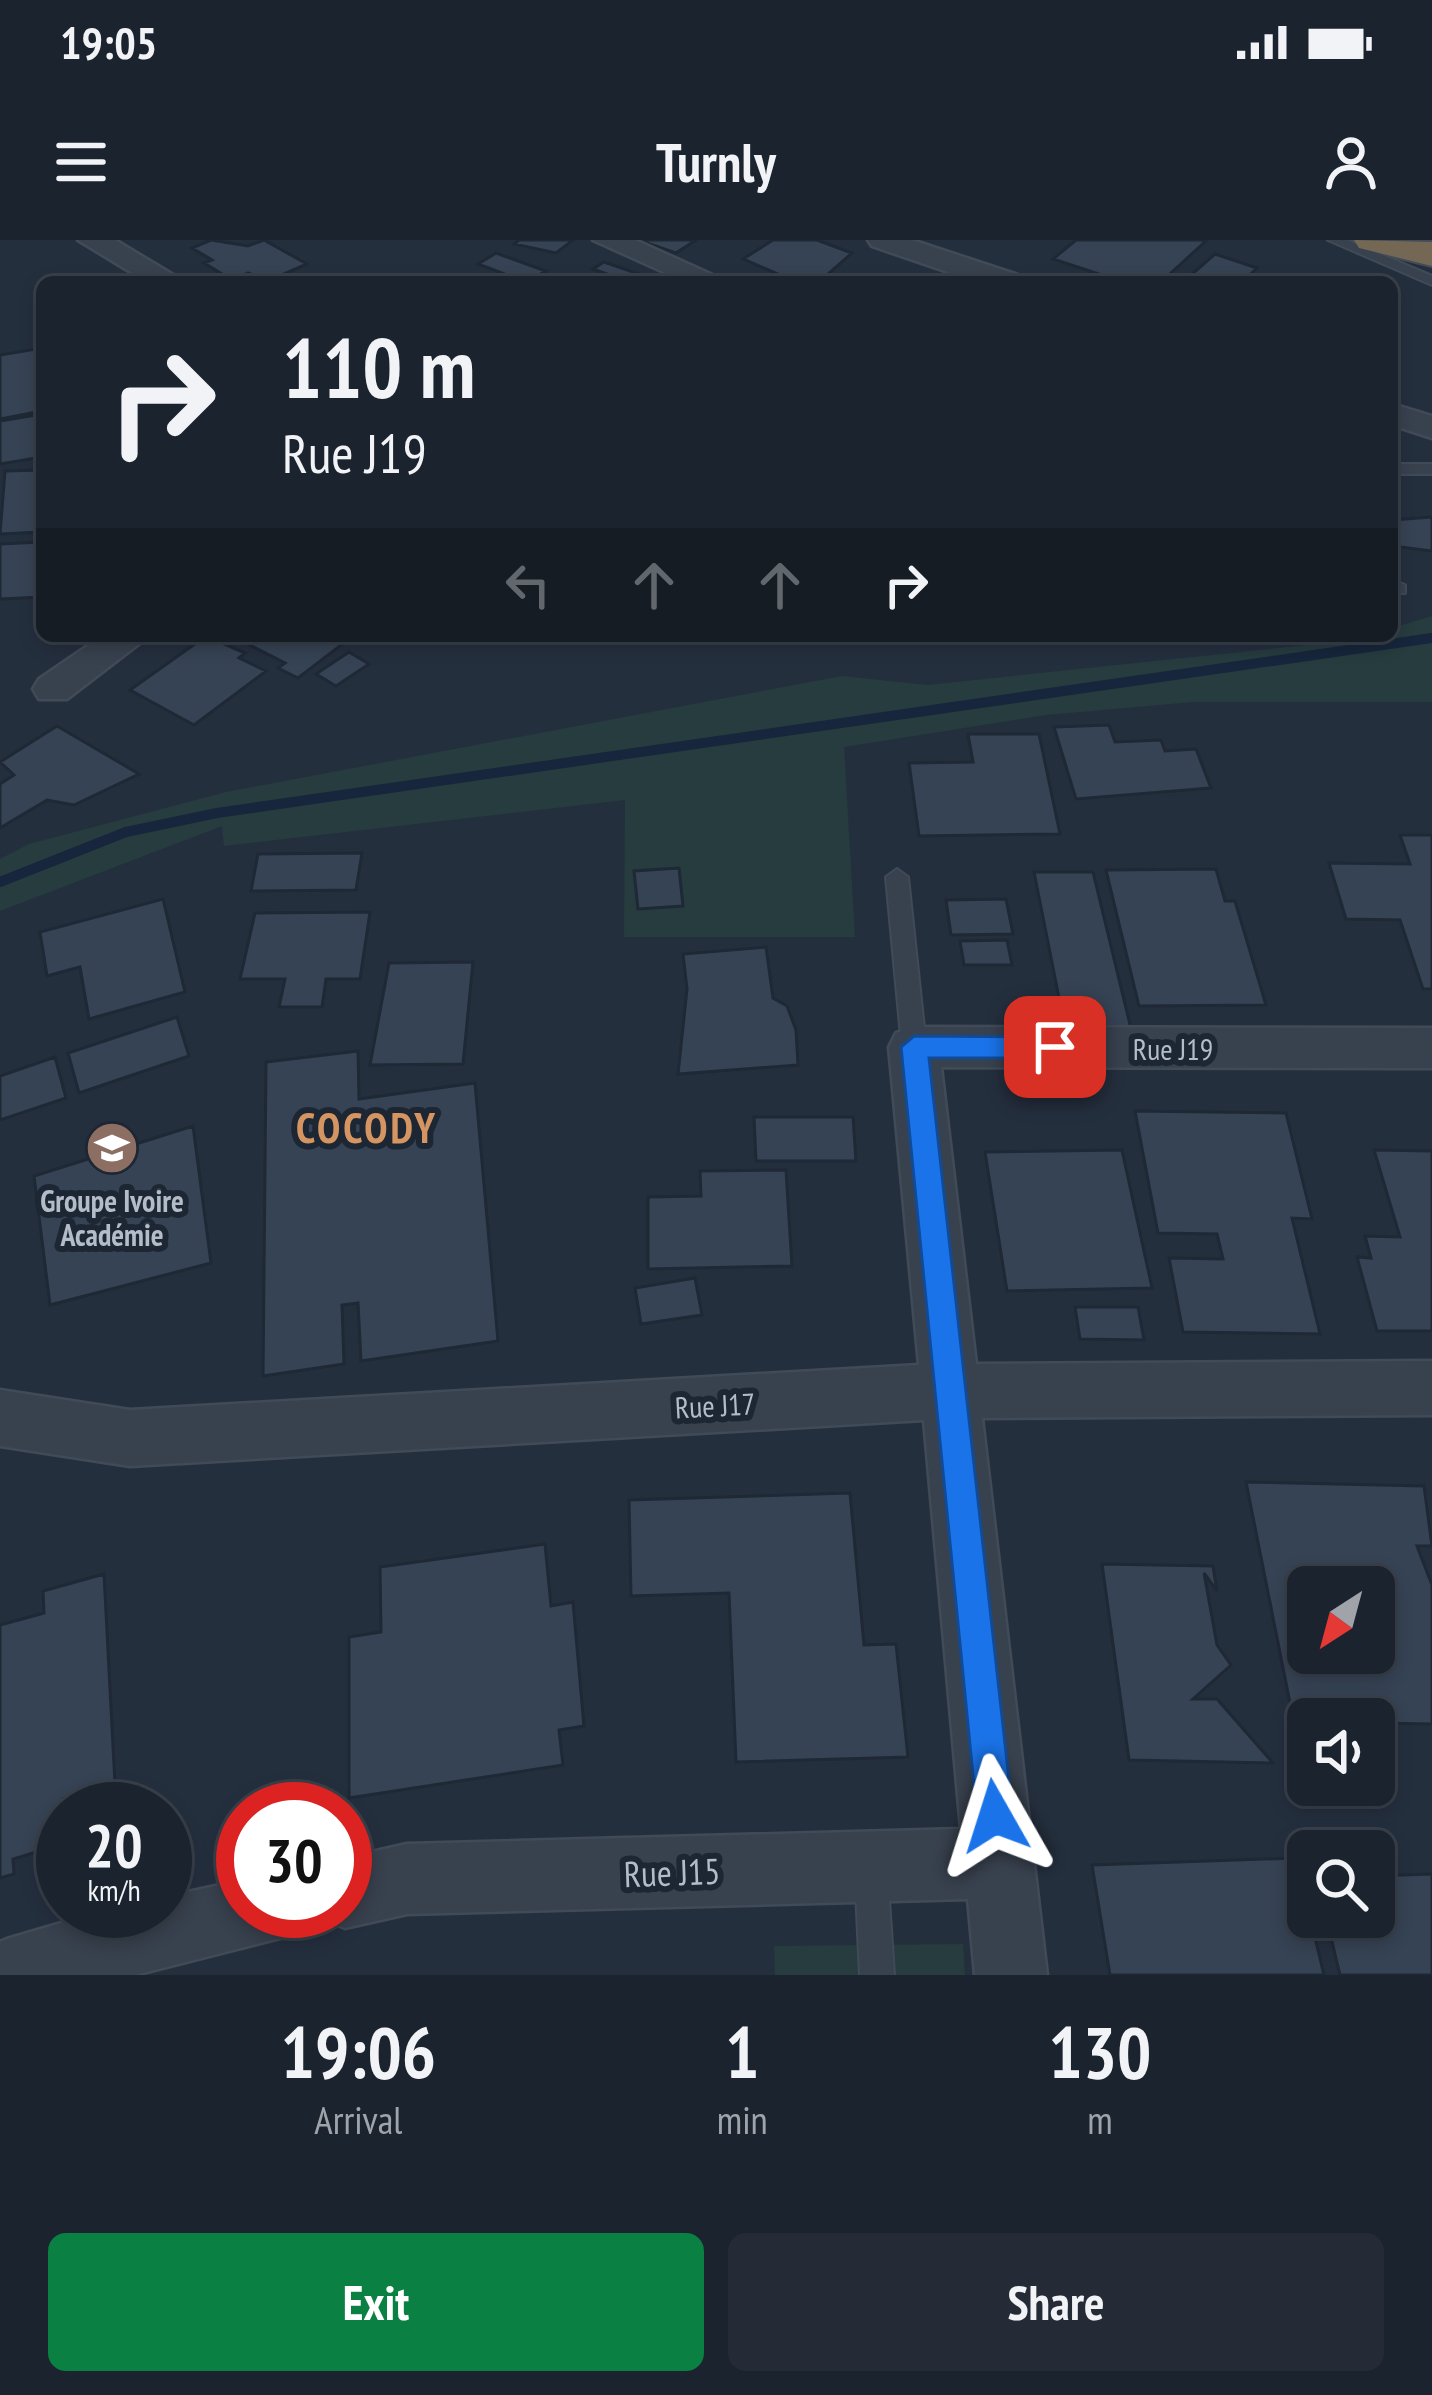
<!DOCTYPE html>
<html lang="en">
<head>
<meta charset="utf-8">
<style>
	body { margin:0; font-family:"PT Sans Narrow",sans-serif; background:#242b36; color:#f1f3f6; height:100vh; display:flex; flex-direction:column; font-size:45px; white-space:nowrap }
	* { box-sizing:border-box; margin:0 }
	p { font-size:39px; color:#a0a4aa }
	.icon { flex:none; width:66px; height:66px; fill:none; stroke:currentColor; stroke-width:2; stroke-linecap:round; stroke-linejoin:round }
	.map { position:relative; height:1735px; overflow:hidden }
	.panel { display:flex; flex-direction:column; background:#1b232e; flex:1 }
	.panel>* { flex:none }
	.hud { position:absolute; left:36px; top:36px; width:1362px; height:366px; border-radius:18px; box-shadow:0 6px 18px #0003,0 0 0 3px #39404a; background:#1b232e; color:#f1f3f6; overflow:hidden }
	.needle { width:78px; rotate:216deg }
	.controls { position:absolute; left:1287px; top:1326px; display:grid; gap:24px }
	.controls a { display:grid; place-items:center; width:108px; height:108px; border-radius:18px; background:#1b232e; box-shadow:0 6px 18px #0003,0 0 0 3px #39404a; font-size:60px }
	.speed { position:absolute; left:36px; top:1542px; display:flex; gap:24px; font-size:60px; font-weight:700; text-align:center }
	.speed>* { display:grid; place-content:center; width:156px; height:156px; border-radius:50%; background:#1b232e; box-shadow:0 6px 18px #0003,0 0 0 3px #39404a; line-height:1 }
	.speed small { font-size:30px; font-weight:400 }
	.speed .limit { border:18px solid #d22; background:#fff; color:#111 }
	.pin { position:absolute; display:grid; place-items:center; width:102px; height:102px; color:#fff; margin:-51px; border-radius:24px; box-shadow:0 6px 18px #0006 }
	.me { position:absolute; width:132px; margin:-66px; rotate:354deg; stroke-linejoin:round; filter:drop-shadow(0 0 9px #0008) }
	.turn { display:flex; align-items:center; gap:42px; height:252px; padding:0 48px; font-size:54px }
	.turn .icon { width:156px; height:156px; stroke-width:2.5 }
	.turn b { display:block; font-size:84px; line-height:102px }
	.lanes { display:flex; align-items:center; height:114px; padding:0 48px; background:#0003; justify-content:center; gap:60px; direction:ltr }
	.lanes .off { opacity:.35 }
	.eta { display:flex; justify-content:space-evenly; align-items:center; height:204px; text-align:center }
	.eta b { font-size:72px; font-weight:600; line-height:84px }
	.button { display:flex; gap:24px; margin-top:auto; padding:24px 48px }
	.button a { flex:1; height:138px; border-radius:18px; background:#0b8043; color:#fff; font-size:48px; font-weight:600; line-height:138px; text-align:center }
	.button a+a { background:#242b36; color:#f1f3f6 }
	.status { display:flex; justify-content:space-between; align-items:center; height:84px; padding:0 60px; background:#1b232e; direction:ltr }
	.status svg { height:33px; fill:currentColor }
	header { display:flex; justify-content:space-between; align-items:center; height:156px; padding:0 48px; background:#1b232e; font-size:54px; font-weight:600 }
	.map>svg:first-child { display:block }
	.green { fill:#263c3f }
	.lines { fill:none; stroke-linecap:round; stroke-linejoin:round }
	.stream { stroke:#17263c; stroke-width:10 }
	.building { fill:#364354; stroke:#1f2835; stroke-width:3; fill-rule:evenodd }
	.lane-casing { stroke:#414a57; stroke-width:4 }
	.street-casing { stroke:#414a57; stroke-width:5 }
	.highway-casing { stroke:#434c59; stroke-width:4 }
	.lane { fill:#38414e; fill-rule:evenodd }
	.street { fill:#38414e; fill-rule:evenodd }
	.highway { fill:#746855; fill-rule:evenodd }
	.route { fill:#1a73e8; stroke:#114b97; stroke-width:3 }
	.labels { text-anchor:middle; dominant-baseline:central; stroke-width:12; stroke-linejoin:round; paint-order:stroke }
	.street-label { font-size:30px; fill:#b4bcc9; stroke:#1d2633 }
	.poi-label { font-size:30px; font-weight:bold; fill:#b4bcc9; stroke:#1d2633 }
	.near-street-label { font-size:36px; fill:#b4bcc9; stroke:#1d2633 }
	.district-label { font-size:42px; font-weight:bold; letter-spacing:3px; fill:#d59563; stroke:#1d2633 }
</style>
</head>
<body>
<div class="status"><b>19:05</b><svg viewBox="0 0 49 12"><path d="M0 12V9h3v3zM5 12V6h3v6zM10 12V3h3v9zM15 12V0h3v12zM26 1h20v11H26zM47 4h2v5h-2z"/></svg></div>
<header><svg class="icon" aria-label="menu" viewBox="0 0 24 24"><path d="M4 6h16M4 12h16M4 18h16"/></svg>Turnly<svg class="icon" aria-label="person" viewBox="0 0 24 24"><circle cx="12" cy="8" r="4"/><path d="M4 21q1-7 8-7t8 7"/></svg></header>
<div class="map">
<svg width="1432" height="1735" viewBox="0 0 1432 1735">
	<rect width="100%" height="100%" fill="#242f3e"/>
	<path class="green" d="M1432,376V462H1193L1046,475L844,507L855,697H624L625,560L224,606L222,586L0,671V619L29,604L226,552L842,436L927,445L1392,396V388Z
		M963,1704L965,1735H775L774,1706Z"/>
	<g class="lines">
		<path class="stream" d="M0,642L126,592L217,573L1432,398"/>
	</g>
	<path class="building" d="M211,0L248,6L264,0L307,24L268,41L248,33L232,40L204,23L212,20L192,8Z
		M519,0H568L572,1L556,13L514,4Z
		M638,0H696L676,13Z
		M773,0H817L852,13L819,42H796L743,19Z
		M1076,0H1201L1206,1L1161,42H1123L1053,19Z
		M496,13L546,31L526,42L478,24Z
		M1215,14L1257,28L1242,42L1191,35Z
		M604,22L636,33L623,42H602L610,35L593,29Z
		M42,108V171L0,179V115Z
		M42,174V217L0,224V181Z
		M42,230V292L0,294L5,231Z
		M1432,277V311L1392,306V280Z
		M42,302V357L0,359V304Z
		M206,396L245,413L239,418L266,431L194,485L130,450Z
		M232,396H353L298,438L278,428L285,423Z
		M349,412L369,424L336,446L316,434Z
		M1109,485L1115,502L1161,500L1165,511L1196,509L1211,548L1076,559L1054,487Z
		M57,486L139,534L74,565L47,560L0,588V544L14,535L0,522Z
		M968,494H1039L1060,594L919,596L909,523L973,522Z
		M1400,595H1432V749H1423L1400,680L1346,679L1329,623L1410,624Z
		M362,613L356,650L251,651L258,614Z
		M679,628L683,666L638,669L634,631Z
		M1216,629L1225,661H1235L1266,765L1139,766L1106,630Z
		M1034,632H1093L1133,797L1067,798Z
		M163,659L185,752L89,779L80,727L47,736L40,692Z
		M1006,659L1013,694L951,695L946,660Z
		M370,672L360,739H326L322,767H279L285,739H240L255,673Z
		M1007,700L1012,725H964L960,701Z
		M766,707L773,758L787,766L796,790L798,825L678,834L687,749L683,714Z
		M473,722L463,824L370,825L389,723Z
		M177,777L189,816L79,853L68,813Z
		M358,811L359,859L475,843L498,1101L361,1121L358,1063L342,1065L344,1124L263,1136L266,822Z
		M55,817L66,858L0,880V836Z
		M1135,871L1286,873L1312,979L1292,978L1320,1094L1183,1092L1169,1018L1223,1019L1217,994L1158,993Z
		M754,877H853L856,921H756Z
		M193,886L211,1023L50,1065L34,936Z
		M1122,910L1152,1048L1007,1051L985,912Z
		M1374,910L1432,911V1091H1377L1357,1017L1371,1018L1365,996L1400,997Z
		M786,930L792,1026L648,1029V957L701,956L700,931Z
		M695,1038L702,1075L641,1084L635,1048Z
		M1075,1067H1138L1144,1100L1080,1099Z
		M1246,1242L1424,1246L1432,1306H1417L1432,1345V1484L1374,1483L1371,1474L1292,1473ZM1308,1347H1374V1413H1308Z
		M850,1253L864,1405L896,1404L908,1517L736,1522L729,1353L631,1356L629,1260Z
		M545,1304L551,1366L573,1362L584,1486L559,1490L563,1525L349,1558V1397L381,1392L380,1327Z
		M1102,1324L1213,1326L1217,1351L1204,1333L1217,1405L1231,1425L1193,1459H1217L1273,1523L1129,1520Z
		M104,1334L115,1544L63,1559V1604L13,1619L14,1634L0,1638V1385L44,1373L43,1351Z
		M1296,1618L1324,1735H1110L1092,1625Z
		M1432,1634V1735H1340L1326,1677H1374V1636Z"/>
	<g class="lines">
		<g class="lane-casing">
			<path id="lane" d="M1328,0H1347L1432,36V45Z
				M1392,224H1432V234H1392Z
				M1392,340L1405,345V353H1392Z
				M897,629L908,637L926,807L922,814H906L902,807L886,637Z
				M871,1614L883,1618L887,1630L894,1735H860L855,1630L859,1618Z"/>
		</g>
		<g class="street-casing">
			<path id="street" d="M78,0H115L185,42H147Z
				M593,0H635L728,42H686Z
				M868,0H912L1018,35L1022,42H977L872,6Z
				M1392,164L1432,176V198L1392,185Z
				M102,396H149L67,459H39L33,449L39,439Z
				M914,787L1432,788V828L941,827L976,1124L1432,1121V1175L982,1178L1047,1735H975L968,1659L407,1674L345,1688L320,1678L317,1671H345V1618L407,1604L961,1589L924,1180L130,1226L0,1206V1150L130,1170L919,1125L889,807L896,793Z
				M243,1640V1671H298L288,1696L135,1735H0V1702L7,1699L102,1671H165V1657Z"/>
		</g>
		<g class="highway-casing">
			<path id="highway" d="M1354,0L1432,2V26L1359,8Z"/>
		</g>
		<use href="#lane" class="lane"/>
		<use href="#street" class="street"/>
		<use href="#highway" class="highway"/>
	</g>
	<path class="route" d="M914,796L1055,797L1069,807L1055,818H929L1013,1576L1008,1589L995,1594L982,1589L977,1576L901,807Z"/>
	<defs>
		<g id="university-disc" transform="scale(2.7)"><circle r="9.5" fill="#8d6e63" stroke="#1d2633"/><path d="M0-5L7-2L0 1L-7-2ZM-4 1L0 2.5L4 1V4Q0 6-4 4Z" fill="#fff"/></g>
	</defs>
	<g fill-rule="evenodd">
		<use href="#university-disc" x="112" y="908"/>
	</g>
	<g class="labels">
		<g class="street-label">
			<text x="1173" y="808">Rue J19</text>
			<text transform="translate(715 1165) rotate(-3)">Rue J17</text>
		</g>
		<g class="poi-label">
			<text x="112" y="960">Groupe Ivoire<tspan x="112" dy="34">Académie</tspan></text>
		</g>
		<g class="near-street-label">
			<text transform="translate(672 1632) rotate(-2)">Rue J15</text>
		</g>
		<g class="district-label">
			<text x="367" y="887">COCODY</text>
		</g>
	</g>
</svg>
<div class="controls">
<a><svg class="needle" viewBox="-14 -14 28 28"><path d="M0-13l5 13h-10z" fill="#e53935"/><path d="M0 13l5-13h-10z" fill="#a0a4aa"/></svg></a>
<a><svg class="icon" aria-label="sound" viewBox="0 0 24 24"><path d="M4 9h4l5-4v14l-5-4H4zM17 9q2 3 0 6"/></svg></a>
<a><svg class="icon" aria-label="search" viewBox="0 0 24 24"><circle cx="10" cy="10" r="6"/><path d="M15 15l6 6"/></svg></a>
</div>
<div class="speed"><div>20<small>km/h</small></div><div class="limit">30</div></div>
<div class="pin" style="left:1055px;top:807px;background:#d93025"><svg class="icon" aria-label="arrive" viewBox="0 0 24 24"><path d="M6 21V4h12l-3 4 3 4H6"/></svg></div>
<svg class="me" style="left:995px;top:1576px" viewBox="-20 -20 40 40"><path d="M0-17L14 15 0 8-14 15z" fill="#1a73e8" stroke="#fff" stroke-width="4"/></svg>
<div class="hud">
<div class="turn"><svg class="icon" aria-label="right" viewBox="0 0 24 24"><path d="M7 20v-9h11M14 6l5 5-5 5"/></svg><div><b>110 m</b>Rue J19</div></div>
<div class="lanes"><svg class="icon off" aria-label="left" viewBox="0 0 24 24"><path d="M17 20v-9H6M10 6l-5 5 5 5"/></svg><svg class="icon off" aria-label="ahead" viewBox="0 0 24 24"><path d="M12 20V5M6 11l6-6 6 6"/></svg><svg class="icon off" aria-label="ahead" viewBox="0 0 24 24"><path d="M12 20V5M6 11l6-6 6 6"/></svg><svg class="icon" aria-label="right" viewBox="0 0 24 24"><path d="M7 20v-9h11M14 6l5 5-5 5"/></svg></div>
</div>
</div>
<section class="panel">
<div class="eta">
<div><b>19:06</b><p>Arrival</p></div>
<div><b>1</b><p>min</p></div>
<div><b>130</b><p>m</p></div>
</div>
<div class="button"><a>Exit</a><a>Share</a></div>
</section>
</body>
</html>
